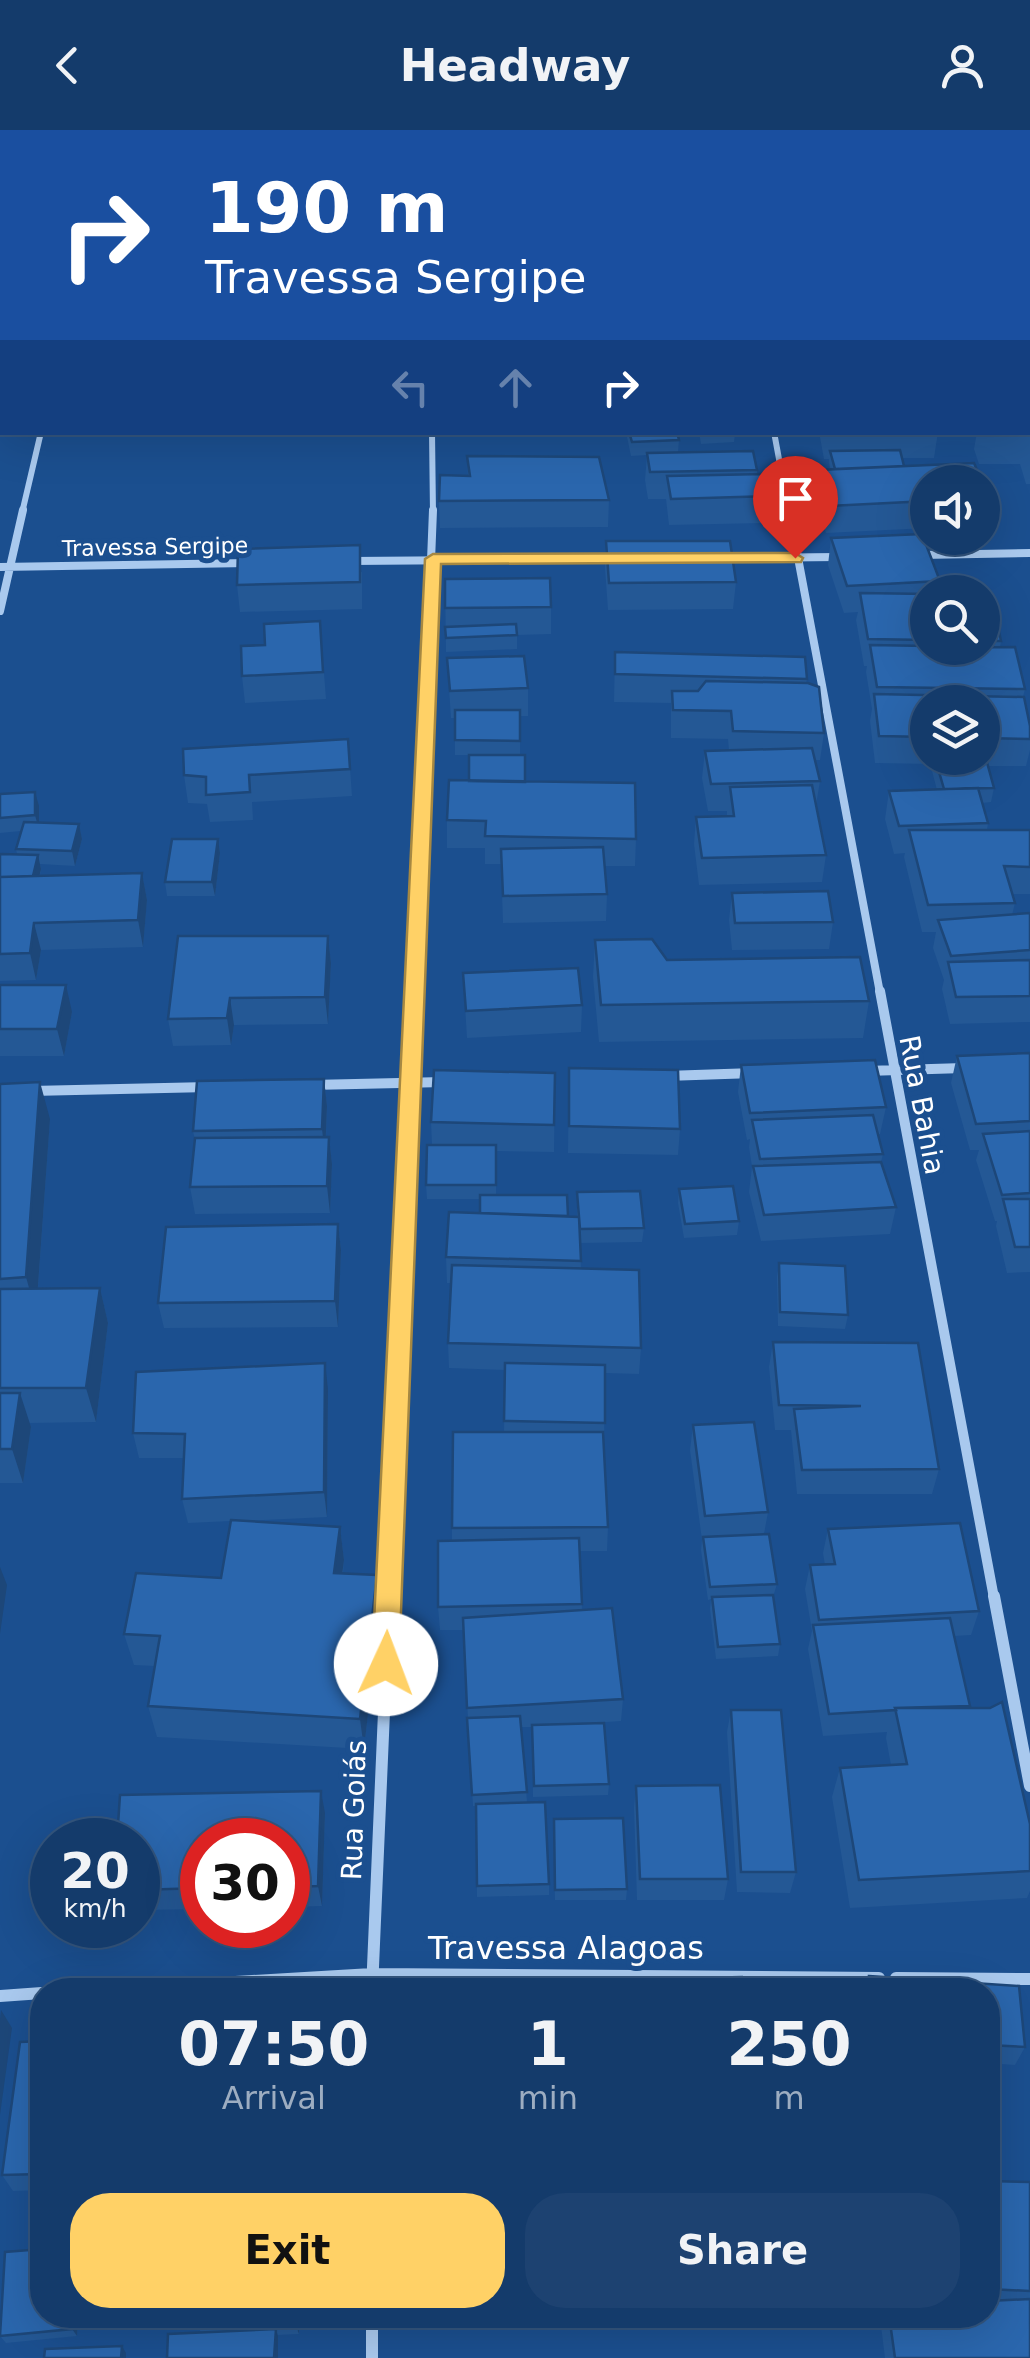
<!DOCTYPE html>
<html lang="en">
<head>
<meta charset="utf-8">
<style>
	body { margin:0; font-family:"DejaVu Sans",sans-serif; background:#1d4271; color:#f1f3f6; height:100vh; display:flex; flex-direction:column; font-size:38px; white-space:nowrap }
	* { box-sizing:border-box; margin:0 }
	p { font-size:32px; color:#9dadc1 }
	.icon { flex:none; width:55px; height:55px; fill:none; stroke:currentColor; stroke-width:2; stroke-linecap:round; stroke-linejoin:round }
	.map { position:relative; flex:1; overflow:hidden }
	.side { position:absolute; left:30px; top:1848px; width:970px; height:350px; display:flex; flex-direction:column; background:#143b6b; border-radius:40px; box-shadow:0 10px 40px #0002,0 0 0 2px #33557e }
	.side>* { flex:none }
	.top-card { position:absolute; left:0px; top:0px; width:1030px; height:305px; box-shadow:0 10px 40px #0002,0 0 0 2px #33557e; background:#1a4fa0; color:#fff; overflow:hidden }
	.tools { position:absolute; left:910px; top:335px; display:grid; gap:20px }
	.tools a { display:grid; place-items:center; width:90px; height:90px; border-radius:50%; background:#143b6b; box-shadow:0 10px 40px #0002,0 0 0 2px #33557e; font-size:50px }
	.speed { position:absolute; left:30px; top:1688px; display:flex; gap:20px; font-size:50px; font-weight:700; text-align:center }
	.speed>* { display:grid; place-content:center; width:130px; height:130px; border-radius:50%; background:#143b6b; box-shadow:0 10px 40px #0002,0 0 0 2px #33557e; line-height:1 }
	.speed small { font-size:25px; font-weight:400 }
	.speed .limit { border:15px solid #d22; background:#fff; color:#111 }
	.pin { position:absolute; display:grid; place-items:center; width:85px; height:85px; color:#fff; margin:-102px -42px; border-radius:50% 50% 50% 0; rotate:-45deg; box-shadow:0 0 10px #0007 }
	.pin .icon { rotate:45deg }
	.me { position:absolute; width:110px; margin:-55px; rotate:2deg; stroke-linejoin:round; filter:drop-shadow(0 0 8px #0008) }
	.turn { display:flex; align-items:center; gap:35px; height:210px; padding:0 40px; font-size:45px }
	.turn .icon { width:130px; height:130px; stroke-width:2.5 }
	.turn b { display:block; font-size:70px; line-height:85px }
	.lanes { display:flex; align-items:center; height:95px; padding:0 40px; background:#0003; justify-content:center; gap:50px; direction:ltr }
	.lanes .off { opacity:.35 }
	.eta { display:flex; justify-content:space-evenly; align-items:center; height:170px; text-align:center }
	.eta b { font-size:60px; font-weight:800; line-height:70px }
	.cta { display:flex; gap:20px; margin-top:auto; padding:20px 40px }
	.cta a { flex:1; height:115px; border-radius:40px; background:#ffd166; color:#111; font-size:40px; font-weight:800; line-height:115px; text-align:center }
	.cta a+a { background:#1d4271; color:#f1f3f6 }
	header { display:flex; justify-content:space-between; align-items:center; height:130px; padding:0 40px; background:#143b6b; font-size:45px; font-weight:800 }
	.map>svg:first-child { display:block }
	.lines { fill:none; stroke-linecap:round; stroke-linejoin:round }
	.minor-far3 { stroke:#a9c9ee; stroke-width:6 }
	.minor-far2 { stroke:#a9c9ee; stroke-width:8 }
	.minor-far1 { stroke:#a9c9ee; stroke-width:10 }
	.minor { stroke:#a9c9ee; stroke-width:12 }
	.wall { fill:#245895; fill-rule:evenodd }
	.shaded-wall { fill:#1d4779 }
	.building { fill:#2a66ad; stroke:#1d4779; stroke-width:2.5 }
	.route { fill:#ffd166; stroke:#a68842; stroke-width:2.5 }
	.labels { text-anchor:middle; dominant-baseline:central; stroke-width:10; stroke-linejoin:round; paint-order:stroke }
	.far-street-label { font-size:22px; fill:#fff; stroke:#1b4f8f }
	.street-label { font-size:28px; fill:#fff; stroke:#1b4f8f }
	.near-street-label { font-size:32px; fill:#fff; stroke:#1b4f8f }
</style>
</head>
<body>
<header><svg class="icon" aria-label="back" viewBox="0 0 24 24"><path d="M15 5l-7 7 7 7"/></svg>Headway<svg class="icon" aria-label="person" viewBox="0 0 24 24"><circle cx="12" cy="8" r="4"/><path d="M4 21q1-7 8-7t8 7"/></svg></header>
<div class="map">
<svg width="1030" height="2228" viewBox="0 0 1030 2228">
	<rect width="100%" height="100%" fill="#1b4f8f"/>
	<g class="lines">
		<path class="minor-far3" d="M1028,21L1030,27
			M432,302L433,383
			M774,302L789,383
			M22,383L41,302"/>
		<path class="minor-far2" d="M789,380L880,863
			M921,425L1030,423
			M721,428L839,427
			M351,431L619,429
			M0,437L249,433
			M0,481L23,380
			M414,863L433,380"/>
		<path class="minor-far1" d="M880,861L994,1468
			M866,941L964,938
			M666,946L754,943
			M311,955L444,952
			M31,961L209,957
			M389,1468L415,861"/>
		<path class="minor" d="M994,1466L1030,1656
			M896,1848L1030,1849
			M101,1860L372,1844L879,1848
			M372,1860L389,1466
			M0,1866L42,1863
			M372,2185V2228"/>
	</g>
	<path class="wall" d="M1028,70H1030V134H1028Z
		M1028,147H1030V210H1028Z
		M1028,220H1030V354H1026L1020,334H979L974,319L977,302H1028Z
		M626,302H677L679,310L678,322L757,340V344L770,366L767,393L669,395L666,369H648L645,350L647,325L631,326Z
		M699,302H747L735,303L734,312L701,314Z
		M819,302H938L934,328H902L904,336L928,352V398L826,403L814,367L818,340H830L829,329H824Z
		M467,326L609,370L608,397L440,398L439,371L468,346Z
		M982,353L989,368L982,395Z
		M831,408L940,451L938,462H928V518H982V465L1001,511L1000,517L1025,559L1023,567L1030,596V620L1026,636H988L994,658L991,672L982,673L988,693L987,700H1030V764H1012L1015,773L1012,785L1030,783V892L950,894L942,859L944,850L933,818L936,802H922L904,727L905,723L894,724L885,689L889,661L937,660L932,641L933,634L875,633L870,591L872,579L866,542L867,536H864L856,490L858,482L844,483L828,435ZM928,572H982V628H928Z
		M606,411L736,452L733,479L608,480L605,438Z
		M362,442V479L240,482L237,455Z
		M445,449L551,477V504L517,505V519L446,522Z
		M320,491L326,569L245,573L242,546L265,515Z
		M615,522L807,549L806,553L824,603L820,630H815L820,651L816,675L826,725L822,752L699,755L694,714L696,687L727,686V681H708L702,648L705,621L729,620L728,609L671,608V573L614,572Z
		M447,528L528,558V586H520V625L525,652L636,709L635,736H604L607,764L606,791L503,793L501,734H485V718H447V690L469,651V625H455V588H451Z
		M348,609L352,666L252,672L253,690L210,692L207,674L188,673L184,645Z
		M0,664L39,676V693L79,694L82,709L75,736L40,734L41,739L40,746L142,743L147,770L143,817L41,820L36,850L0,851V724H17L16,719L21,701L0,703Z
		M218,709L220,723L215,766H167L165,752Z
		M732,763L833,792L829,819L732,820L729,790Z
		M328,806L331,833L328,894L234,895L231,915L173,916L168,889Z
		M595,810L667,830L869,871L863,908L599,912L593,847Z
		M463,843L582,875L581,902L467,908Z
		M0,855L72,882L64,926H0Z
		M1030,923V1142L1007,1143L996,1096L997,1091H995L976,1030L979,1020H970L951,953L957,926Z
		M741,935L886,977L880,1004H878L883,1024L881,1032L896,1077L890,1104L761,1111L749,1062L752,1037L749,1017L750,1009L747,1010L738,962Z
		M569,938L680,999L678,1025L568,1023Z
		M555,943L554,1022L496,1021V1065L568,1086L577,1087V1062L644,1098L642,1112L580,1113L581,1139L641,1218L639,1244L605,1243L604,1315L608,1397L607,1421H580L582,1480L623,1569L621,1591L577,1594L609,1654L608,1665L533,1667L532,1597H521L527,1672L549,1754V1765L477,1767L476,1676H473L463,1500H440L438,1477L452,1410V1398L504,1302L505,1240L449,1238L448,1213L451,1153H447L446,1127L480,1083V1069H427L426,1055L432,1015L431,992Z
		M324,949L327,976L326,1007H329L332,1034L330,1083L195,1084L190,1057L195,1010L193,1001Z
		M0,954L50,989L38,1158H100L108,1193L96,1292L29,1293L31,1297L23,1353H0Z
		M679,1059L739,1091L737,1105L684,1108L678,1073Z
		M338,1094L341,1120L338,1197L164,1198L158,1173Z
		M779,1133L848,1185L845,1199L778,1196L777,1147Z
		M773,1212L939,1339L932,1364H797L791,1300H775L769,1237Z
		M328,1259L327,1387L241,1391L340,1397L344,1430L343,1443L380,1477L364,1619L157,1607L148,1576L154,1536L134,1535L124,1504L221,1448L231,1391L188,1393L182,1369L184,1328H139L133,1303Z
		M693,1295L768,1382L764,1404L777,1454L773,1467L780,1514L778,1526L716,1529L710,1479L711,1469L708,1470L701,1420L702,1410L690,1320Z
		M828,1399L979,1481L971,1505L954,1506L969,1578L1030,1694V1761L1027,1768L850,1778L832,1667L840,1638L891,1635L886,1608L887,1602L823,1606L808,1519L812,1501L805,1459L810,1435H825L823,1423Z
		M731,1580L796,1742L790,1763L737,1762L727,1602Z
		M636,1656L728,1749L724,1770H637L634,1678Z
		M325,1683L322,1776L288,1777V1710H202V1779L138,1780V1710Z
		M553,1701L627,1759L626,1770H555Z
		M869,1846L1019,1856L1025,1917L1015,1935L988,1933V1860H864Z
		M42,1911V2060L13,2061L2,2045Z
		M988,2051L1030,2052V2228H885L880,2188L882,2185H988Z
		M78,2185L77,2206L6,2213L0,2206Z
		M124,2185H299V2204L278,2205V2206L201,2203L198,2196V2186L127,2190Z"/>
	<path class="shaded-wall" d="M35,662L39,676V700L35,685Z
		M79,694L82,709L75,736L72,721Z
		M218,709L220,723L215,766L212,752Z
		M38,725L41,739L34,769L31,754Z
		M142,743L147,770L143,817L138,790Z
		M34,793L41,820L36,850L30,823Z
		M328,806L331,833L328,894L325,867Z
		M66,855L72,882L64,926L57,899Z
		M230,868L234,895L231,915L227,888Z
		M324,949L327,976L325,1025L322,999Z
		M40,952L50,989L36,1183L26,1147Z
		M329,1007L332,1034L330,1083L327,1056Z
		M338,1094L341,1120L338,1197L335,1171Z
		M100,1158L108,1193L96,1292L86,1258Z
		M325,1233L328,1259L327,1387L324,1362Z
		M20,1263L31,1297L23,1353L12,1319Z
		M340,1397L344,1430L338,1475L334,1443Z
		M0,1437L7,1455L0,1504Z
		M377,1445L380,1477L364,1619L360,1589Z
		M321,1661L325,1683L322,1776L318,1756Z
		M1,1880L12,1898L0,1985V1889Z
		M72,2185H78L77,2206L72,2199Z
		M294,2185H299V2204L294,2190Z
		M276,2199L278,2206V2228H274Z
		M122,2216L126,2223V2228H121Z"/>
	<path class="building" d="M764,0H890L891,2H764Z
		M1028,70H1030V97H1028Z
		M1028,148H1030V184H1028Z
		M1028,225H1030V306L1028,299Z
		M629,302H677L679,310L632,312Z
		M900,320L904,336L835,339L830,321Z
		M753,321L757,340L650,342L647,323Z
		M467,326L599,327L609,370L439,371L440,345L470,346Z
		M974,333L982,352H928V371L829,376L818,340Z
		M764,344L770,366L671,369L667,346Z
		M982,353L989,368L982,369Z
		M922,404L940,451L847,456L831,408Z
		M606,411H730L736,452L609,453Z
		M360,415V452L237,455L238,419Z
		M550,448L551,477L445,478V449Z
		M860,463L928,464V510L868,509Z
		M982,465H991L1001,511H982Z
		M320,491L323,542L242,546L241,516L265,515L264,494Z
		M516,494L517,505L446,508L445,497Z
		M870,515L928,516V518L1015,517L1025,559L877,557Z
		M615,522L805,527L807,549L615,544Z
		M524,526L528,558L450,561L447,528Z
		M706,551L808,553L819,557L824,603L733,601L731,581L673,580L672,561H698Z
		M874,564L1024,567L1030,596V609L982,608V572H928V607L879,606Z
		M455,580H520V611L455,610Z
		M348,609L350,639L249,645L250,662L206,665V647L184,645L183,619Z
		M812,618L820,651L711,654L705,621Z
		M469,625H525V652L469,651Z
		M982,625H985L994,658L944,659L935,628H982Z
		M449,650L635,653L636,709L485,706L486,691L447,690Z
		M812,655L826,725L702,728L696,687L734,686L730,657Z
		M978,658L988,693L899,696L889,661Z
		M35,662V685L0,688V664Z
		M24,692L79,694L72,721L16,719Z
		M909,700H1030V737L1004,736L1015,773L928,775Z
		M172,709H218L212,752H165Z
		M603,717L607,764L503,766L501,719Z
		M0,724L38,725L33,746L0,747Z
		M142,743L138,790L34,793L30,823L0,824V747Z
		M828,761L833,792L735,793L732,763Z
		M1030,783V820L951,826L938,790Z
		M178,806H328L325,867L230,868L227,888L168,889Z
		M652,809L667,830L860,827L869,871L601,875L595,810Z
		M1030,830V866L956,867L948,832Z
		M578,838L582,875L466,881L463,843Z
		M0,855H66L57,899H0Z
		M1030,923V991L976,994L957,926Z
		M875,930L886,977L750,983L741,935Z
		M569,938L678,940L680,999L569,996Z
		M434,940L555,943L554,995L431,992Z
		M324,949L322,999L193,1001L197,951Z
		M40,952L26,1147L0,1149V954Z
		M873,985L883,1024L760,1029L752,990Z
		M1030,1001V1063L1002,1065L983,1004Z
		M329,1007L327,1056L190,1057L195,1008Z
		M427,1015H496V1055H426Z
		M881,1032L896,1077L764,1085L753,1036Z
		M733,1056L739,1091L685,1094L679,1059Z
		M640,1061L644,1098L580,1099L577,1062Z
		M480,1065H567L568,1086L480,1083Z
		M1003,1069H1030V1117H1015Z
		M449,1082L579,1087L581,1131L446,1127Z
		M338,1094L335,1171L158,1173L166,1097Z
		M779,1133L845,1136L848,1185L780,1182Z
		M452,1135L639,1140L641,1218L448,1213Z
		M100,1158L86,1258H0V1159Z
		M773,1212L918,1213L939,1339L802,1340L794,1279L861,1276L779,1275Z
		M325,1233L324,1362L182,1369L185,1304L133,1303L136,1242Z
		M505,1233L605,1235V1293L504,1291Z
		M0,1263H20L12,1319H0Z
		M754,1292L768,1382L705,1386L693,1295Z
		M453,1302H603L608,1397L452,1398Z
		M231,1390L340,1397L334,1443L377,1445L360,1589L148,1576L160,1506L124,1504L136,1443L221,1448Z
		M960,1393L979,1481L819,1490L810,1435L835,1434L828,1399Z
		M769,1404L777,1454L710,1457L703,1407Z
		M579,1408L582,1474L438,1477V1411Z
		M773,1465L780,1514L718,1517L712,1467Z
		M612,1478L623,1569L467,1578L463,1488Z
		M950,1488L970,1576L895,1578L896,1580L829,1584L813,1495Z
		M1002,1572L1030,1694V1741L859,1750L840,1638L907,1634L895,1578H990Z
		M731,1580H781L796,1742H741Z
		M520,1586L527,1662L472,1665L467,1588Z
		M604,1593L609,1654L534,1656L532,1595Z
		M720,1655L728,1749H640L636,1656Z
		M321,1661L318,1756L288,1757V1710H202V1758L138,1760V1710H117L120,1665Z
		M545,1672L549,1754L477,1756L476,1674Z
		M623,1688L627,1759L555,1760L554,1689Z
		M869,1846L1019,1856L1025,1917L988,1915V1860H870Z
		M742,1847L744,1860H463V1853Z
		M42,1911V2033L41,2044L2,2045L20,1912Z
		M988,2051L1030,2052V2161L988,2159Z
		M42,2119V2185H72V2199L0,2206L5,2122Z
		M1030,2169V2228H895L889,2185H988V2171Z
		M198,2185H294V2190L198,2196Z
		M276,2199L274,2228H167L168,2204Z
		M122,2216L121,2228H44L45,2219Z"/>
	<path class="route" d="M795,423L803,428L801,432L441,434L399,1534L395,1542L386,1546L376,1542L372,1534L425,429L433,424Z"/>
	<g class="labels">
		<g class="far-street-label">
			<text transform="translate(155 417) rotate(-1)">Travessa Sergipe</text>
		</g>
		<g class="street-label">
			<text transform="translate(922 975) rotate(79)">Rua Bahia</text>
			<text transform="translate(354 1680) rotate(-88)">Rua Goiás</text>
		</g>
		<g class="near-street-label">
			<text x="566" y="1818">Travessa Alagoas</text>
		</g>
	</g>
</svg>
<div class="tools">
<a><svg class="icon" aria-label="sound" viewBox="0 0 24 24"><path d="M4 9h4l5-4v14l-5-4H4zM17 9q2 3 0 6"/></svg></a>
<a><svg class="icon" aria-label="search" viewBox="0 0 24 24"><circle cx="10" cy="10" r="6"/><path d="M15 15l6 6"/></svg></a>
<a><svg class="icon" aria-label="layers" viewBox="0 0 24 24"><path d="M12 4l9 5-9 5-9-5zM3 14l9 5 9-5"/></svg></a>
</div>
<div class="speed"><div>20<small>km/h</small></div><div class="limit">30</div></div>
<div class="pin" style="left:795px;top:428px;background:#d93025"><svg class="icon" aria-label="arrive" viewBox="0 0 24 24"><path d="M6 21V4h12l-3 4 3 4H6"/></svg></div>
<svg class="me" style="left:386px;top:1534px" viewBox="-20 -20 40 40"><circle r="19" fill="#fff"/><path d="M0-13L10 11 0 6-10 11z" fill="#ffd166"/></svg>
<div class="top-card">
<div class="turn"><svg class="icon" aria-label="right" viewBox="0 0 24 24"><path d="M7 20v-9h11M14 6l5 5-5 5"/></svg><div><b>190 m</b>Travessa Sergipe</div></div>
<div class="lanes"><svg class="icon off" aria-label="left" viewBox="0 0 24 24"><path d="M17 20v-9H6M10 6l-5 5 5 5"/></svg><svg class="icon off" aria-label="ahead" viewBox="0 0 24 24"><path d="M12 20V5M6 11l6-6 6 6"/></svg><svg class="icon" aria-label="right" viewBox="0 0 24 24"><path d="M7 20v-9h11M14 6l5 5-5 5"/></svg></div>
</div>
<section class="side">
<div class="eta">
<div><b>07:50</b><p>Arrival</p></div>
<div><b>1</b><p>min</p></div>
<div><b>250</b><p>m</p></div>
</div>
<div class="cta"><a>Exit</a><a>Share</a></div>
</section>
</div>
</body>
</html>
